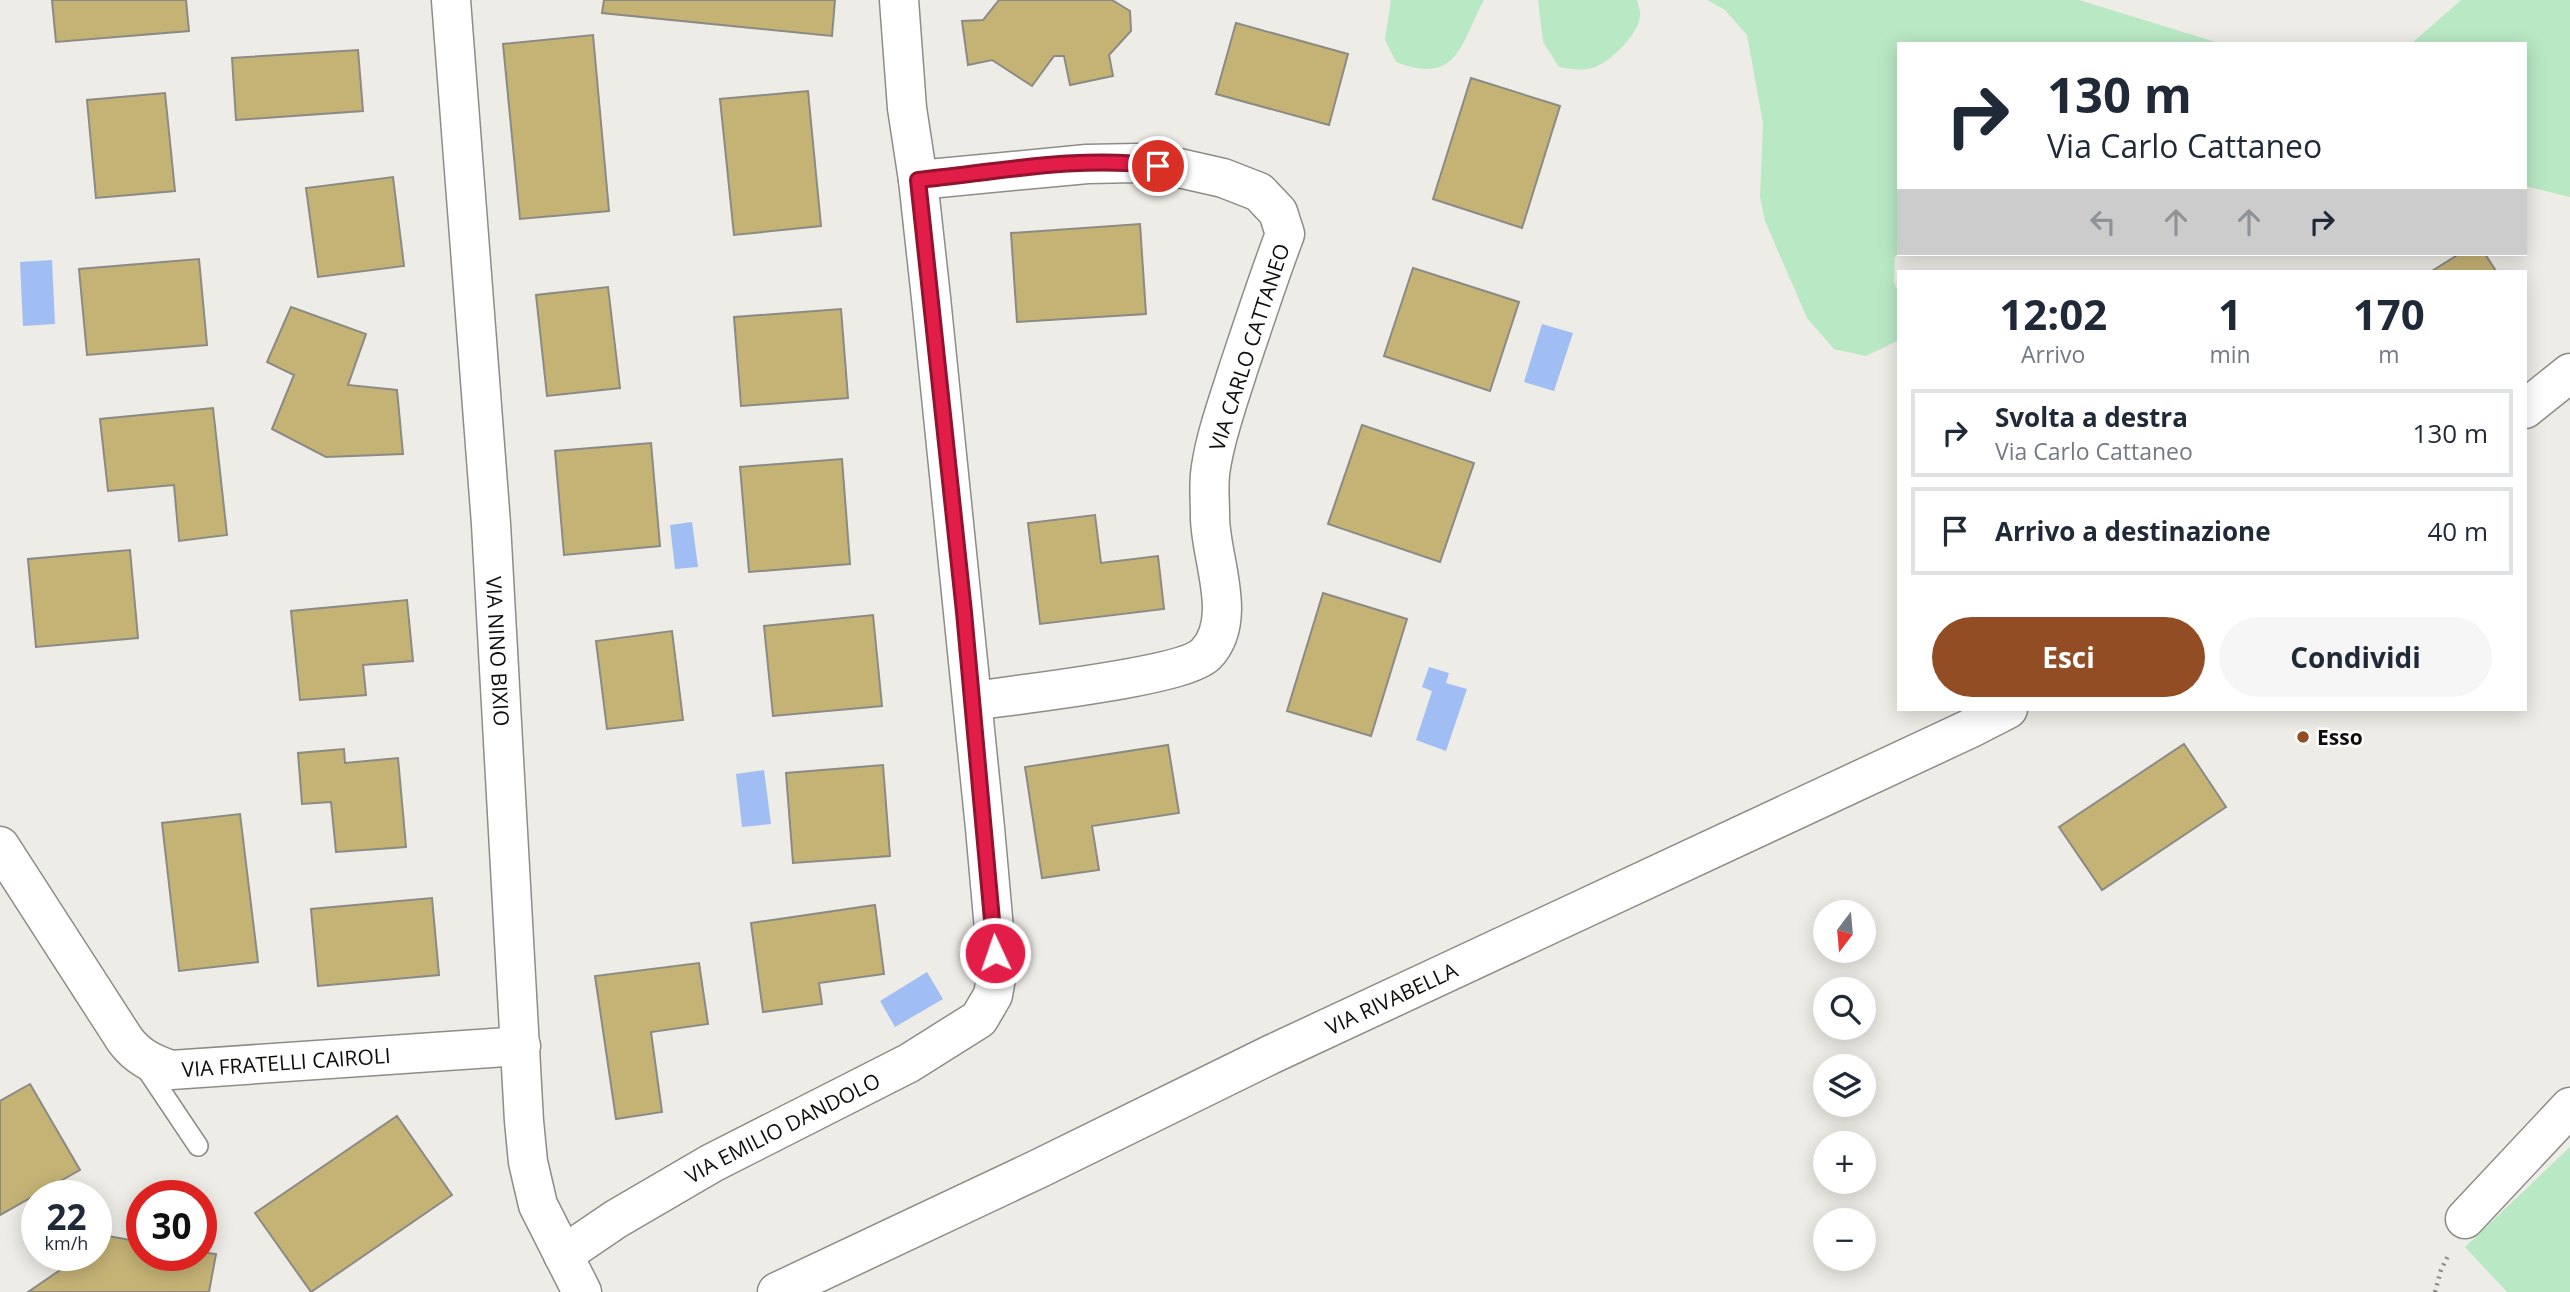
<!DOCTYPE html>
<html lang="it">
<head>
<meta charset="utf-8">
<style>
	body { margin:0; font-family:"Open Sans",sans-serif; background:#f6f6f7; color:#1f2937; height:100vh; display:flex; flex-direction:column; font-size:26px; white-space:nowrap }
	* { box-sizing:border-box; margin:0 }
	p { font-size:23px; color:#747a83 }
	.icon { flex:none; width:38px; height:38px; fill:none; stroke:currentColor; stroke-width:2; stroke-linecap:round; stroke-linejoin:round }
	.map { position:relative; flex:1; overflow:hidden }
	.drawer { position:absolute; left:1897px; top:270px; width:630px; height:441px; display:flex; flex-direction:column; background:#fff; border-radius:0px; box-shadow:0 4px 18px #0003 }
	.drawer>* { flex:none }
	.banner { position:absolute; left:1897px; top:42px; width:630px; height:214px; border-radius:0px; box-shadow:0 4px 18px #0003; background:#fff; color:#1f2937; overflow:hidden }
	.needle { width:46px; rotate:196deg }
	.tools { position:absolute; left:1813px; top:900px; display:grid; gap:14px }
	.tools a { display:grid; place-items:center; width:63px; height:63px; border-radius:50%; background:#fff; box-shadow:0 4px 18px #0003; font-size:35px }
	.speed { position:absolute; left:21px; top:1180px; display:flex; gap:14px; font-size:35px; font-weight:700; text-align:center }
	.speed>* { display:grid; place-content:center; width:91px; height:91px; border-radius:50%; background:#fff; box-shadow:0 4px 18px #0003; line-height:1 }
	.speed small { font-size:18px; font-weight:400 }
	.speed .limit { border:10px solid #d22; background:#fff; color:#111 }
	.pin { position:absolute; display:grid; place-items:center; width:60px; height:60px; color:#fff; margin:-30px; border:4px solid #fff; border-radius:50%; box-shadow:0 2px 7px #0007 }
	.me { position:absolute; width:77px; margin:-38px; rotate:357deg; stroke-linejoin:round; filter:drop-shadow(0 0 5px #0008) }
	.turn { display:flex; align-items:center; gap:24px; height:147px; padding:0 35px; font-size:32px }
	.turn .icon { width:91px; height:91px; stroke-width:2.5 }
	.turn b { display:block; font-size:49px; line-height:60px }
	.lanes { display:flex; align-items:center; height:66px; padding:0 35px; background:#0003; justify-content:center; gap:35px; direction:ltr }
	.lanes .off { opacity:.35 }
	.eta { display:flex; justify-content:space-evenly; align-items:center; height:119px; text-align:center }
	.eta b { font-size:42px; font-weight:700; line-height:49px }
	.action { display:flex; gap:14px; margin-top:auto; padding:14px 35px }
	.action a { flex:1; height:80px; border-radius:42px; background:#934d25; color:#fff; font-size:28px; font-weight:700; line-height:80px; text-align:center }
	.action a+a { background:#f6f6f7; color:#1f2937 }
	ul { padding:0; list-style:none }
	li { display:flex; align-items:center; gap:21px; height:88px; margin:0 14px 10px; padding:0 21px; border:4px solid #e0e1e3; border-radius:0px }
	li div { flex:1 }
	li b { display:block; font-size:26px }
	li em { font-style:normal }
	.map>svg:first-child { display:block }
	.green { fill:#b9e8c4 }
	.water { fill:#a0bef3 }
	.building { fill:#c5b376; stroke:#8b8a84; stroke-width:2 }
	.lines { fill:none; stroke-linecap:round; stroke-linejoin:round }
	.lane-casing { stroke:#8e8c86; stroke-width:22 }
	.street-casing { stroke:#8e8c86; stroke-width:41 }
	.secondary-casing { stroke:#8e8c86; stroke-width:41 }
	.path { stroke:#8c8a86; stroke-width:4.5; stroke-dasharray:2 5; stroke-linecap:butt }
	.lane { stroke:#fff; stroke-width:19 }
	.street { stroke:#fff; stroke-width:38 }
	.secondary { stroke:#fff; stroke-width:38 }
	.route-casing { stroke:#92132f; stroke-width:18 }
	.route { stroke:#e11d48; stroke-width:12 }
	.poi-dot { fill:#934d25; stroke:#fff; stroke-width:2.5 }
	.labels { text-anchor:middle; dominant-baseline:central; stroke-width:5; stroke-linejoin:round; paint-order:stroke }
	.street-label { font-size:21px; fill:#0f0e0c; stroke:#fff }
	.poi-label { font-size:21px; font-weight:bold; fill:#0f0e0c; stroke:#fff; text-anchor:start }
</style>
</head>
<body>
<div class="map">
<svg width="2570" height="1292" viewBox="0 0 2570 1292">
	<rect width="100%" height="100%" fill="#eeece6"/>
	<path class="green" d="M1391,0H1484C1460,44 1458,86 1396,62L1385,40Z
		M1538,0H1637C1638,5 1641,11 1640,16C1639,34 1609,64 1592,68C1581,71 1570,69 1559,67L1543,42Z
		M1707,0H2079L2222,44H1899V253L1895,257L1894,282L1899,295V340L1866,356L1834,349L1807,318L1765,221L1760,197L1763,123L1747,35L1725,10Z
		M2461,0H2570V197L2525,186V44H2411Z
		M2570,1147V1292H2507L2465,1247Z"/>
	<path class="water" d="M52,260L55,324L23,326L20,262Z
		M1542,324L1573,333L1554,391L1524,382Z
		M692,522L698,567L675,569L670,525Z
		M1429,667L1449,673L1446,683L1467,689L1446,751L1416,740L1432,691L1422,687Z
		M764,770L771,824L742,827L736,774Z
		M927,972L943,999L895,1027L880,1001Z"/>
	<path class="building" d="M52,0H186L189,31L56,42Z
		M604,0H835L832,36L602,13Z
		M999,0H1112L1130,11L1131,31L1109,55L1113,76L1070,85L1064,56H1054L1032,86L992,60L968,65L962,21L983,20Z
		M1236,23L1348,54L1329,125L1216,94Z
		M593,35L609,211L520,219L503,44Z
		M358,50L363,111L236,120L232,58Z
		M1471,78L1560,106L1522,228L1433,199Z
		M808,91L821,226L734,235L720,99Z
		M165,93L175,191L96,198L87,100Z
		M393,177L404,266L318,277L306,188Z
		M1140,224L1146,314L1017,322L1011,233Z
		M2459,254H2485L2496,271H2432Z
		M199,259L207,345L87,355L79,269Z
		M1413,268L1519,302L1490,391L1384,356Z
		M608,287L620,388L547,396L536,295Z
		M291,307L366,334L348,385L397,390L403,454L326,457L272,429L294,375L267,362Z
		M841,309L848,398L741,406L734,317Z
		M213,408L227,535L179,541L174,485L108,491L100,419Z
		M1362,425L1474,463L1440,562L1328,524Z
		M651,443L660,546L564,555L555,451Z
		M842,459L850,564L749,572L740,467Z
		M1095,515L1101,563L1158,556L1164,609L1040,624L1028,523Z
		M130,550L138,638L36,647L28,559Z
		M1323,593L1407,619L1371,736L1287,711Z
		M407,600L413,661L363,665L366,695L300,700L291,611Z
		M873,615L882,706L773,716L764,626Z
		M672,631L683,720L607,729L596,641Z
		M2184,744L2226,807L2102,890L2059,827Z
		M1168,745L1179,813L1092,826L1099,870L1042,878L1025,767Z
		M344,749L345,763L398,758L406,847L336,852L331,802L302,804L298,753Z
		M883,765L890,856L793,863L786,773Z
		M240,814L258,962L179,971L162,823Z
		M432,898L439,975L318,986L311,909Z
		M875,905L884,974L819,983L822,1004L763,1012L751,923Z
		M699,963L708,1024L651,1032L662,1112L616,1119L595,976Z
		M30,1084L80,1170L0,1215V1101Z
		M397,1116L452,1195L311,1292L255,1213Z
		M108,1236L142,1242V1255H201V1252L216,1254L209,1292H28L82,1255H96V1244Z"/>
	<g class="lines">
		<g class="lane-casing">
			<path id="lane" d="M143,1064L198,1146"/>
		</g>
		<g class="street-casing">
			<g id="street">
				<path id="s1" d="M451,0L491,524L524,1121L528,1162L538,1205L582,1292"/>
				<path d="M918,180L1087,164L1137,163L1179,168L1223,178L1259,192L1278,212L1285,234C1268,279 1253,325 1238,370C1228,402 1216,434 1211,467C1208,482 1210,499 1210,515C1209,555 1240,619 1206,654C1183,677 1013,695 973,701"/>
				<path id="s2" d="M0,846L125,1040C138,1057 151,1063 171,1070L521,1046"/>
				<path d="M2465,1219L2570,1107"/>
				<path id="s3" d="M563,1255L616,1219L712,1163L909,1063L979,1019L993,995L996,978L994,929L985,828L931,298L918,180L907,108L899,0"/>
			</g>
		</g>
		<g class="secondary-casing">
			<g id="secondary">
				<path d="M2525,409L2570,373"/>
				<path id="s4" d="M777,1292L1038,1169L1272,1054L1969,729L2008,709"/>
			</g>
		</g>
		<path class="path" d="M2435,1292L2441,1270L2449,1254"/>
		<use href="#lane" class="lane"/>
		<use href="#street" class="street"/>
		<use href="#secondary" class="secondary"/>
	</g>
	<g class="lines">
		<g class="route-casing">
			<path id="route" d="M995,953L964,612L918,180C997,172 1080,155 1158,166"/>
		</g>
		<use href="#route" class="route"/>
	</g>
	<circle class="poi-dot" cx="2303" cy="737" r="7"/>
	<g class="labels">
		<g class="street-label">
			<text transform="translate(1249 347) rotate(-72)">VIA CARLO CATTANEO</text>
			<text stroke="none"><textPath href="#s1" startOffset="653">VIA NINO BIXIO</textPath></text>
			<text stroke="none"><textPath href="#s4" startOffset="681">VIA RIVABELLA</textPath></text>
			<text stroke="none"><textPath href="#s2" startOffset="402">VIA FRATELLI CAIROLI</textPath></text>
			<text stroke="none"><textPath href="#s3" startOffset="254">VIA EMILIO DANDOLO</textPath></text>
		</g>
		<g class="poi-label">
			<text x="2317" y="737">Esso</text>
		</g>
	</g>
</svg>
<div class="tools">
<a><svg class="needle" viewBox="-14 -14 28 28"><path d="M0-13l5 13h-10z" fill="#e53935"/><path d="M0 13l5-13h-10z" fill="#747a83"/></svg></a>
<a><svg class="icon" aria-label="search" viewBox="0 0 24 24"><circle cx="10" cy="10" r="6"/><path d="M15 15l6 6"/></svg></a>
<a><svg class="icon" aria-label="layers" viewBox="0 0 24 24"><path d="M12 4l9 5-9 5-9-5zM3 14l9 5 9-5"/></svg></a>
<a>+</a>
<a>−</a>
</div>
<div class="speed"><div>22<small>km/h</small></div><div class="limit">30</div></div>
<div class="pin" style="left:1158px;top:166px;background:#d93025"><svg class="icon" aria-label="arrive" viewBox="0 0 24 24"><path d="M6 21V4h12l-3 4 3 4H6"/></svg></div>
<svg class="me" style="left:995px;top:953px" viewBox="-20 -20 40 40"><circle r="17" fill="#e11d48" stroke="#fff" stroke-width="3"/><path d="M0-11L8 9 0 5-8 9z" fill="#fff"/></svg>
<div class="banner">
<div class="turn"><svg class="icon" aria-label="right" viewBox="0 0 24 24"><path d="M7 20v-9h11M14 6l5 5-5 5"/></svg><div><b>130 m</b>Via Carlo Cattaneo</div></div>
<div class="lanes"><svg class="icon off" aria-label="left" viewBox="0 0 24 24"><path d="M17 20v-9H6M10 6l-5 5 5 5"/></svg><svg class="icon off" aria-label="ahead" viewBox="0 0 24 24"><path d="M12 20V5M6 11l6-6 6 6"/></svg><svg class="icon off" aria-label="ahead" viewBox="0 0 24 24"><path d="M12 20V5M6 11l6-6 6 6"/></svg><svg class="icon" aria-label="right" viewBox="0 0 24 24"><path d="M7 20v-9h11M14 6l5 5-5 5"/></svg></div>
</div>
<section class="drawer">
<div class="eta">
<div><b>12:02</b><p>Arrivo</p></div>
<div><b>1</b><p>min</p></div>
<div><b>170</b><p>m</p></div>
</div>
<ul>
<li><svg class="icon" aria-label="right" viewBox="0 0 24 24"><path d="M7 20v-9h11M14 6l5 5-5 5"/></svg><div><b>Svolta a destra</b><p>Via Carlo Cattaneo</p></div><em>130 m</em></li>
<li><svg class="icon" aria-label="arrive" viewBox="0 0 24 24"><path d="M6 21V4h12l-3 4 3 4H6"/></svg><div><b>Arrivo a destinazione</b></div><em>40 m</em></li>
</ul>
<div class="action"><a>Esci</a><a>Condividi</a></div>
</section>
</div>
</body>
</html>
